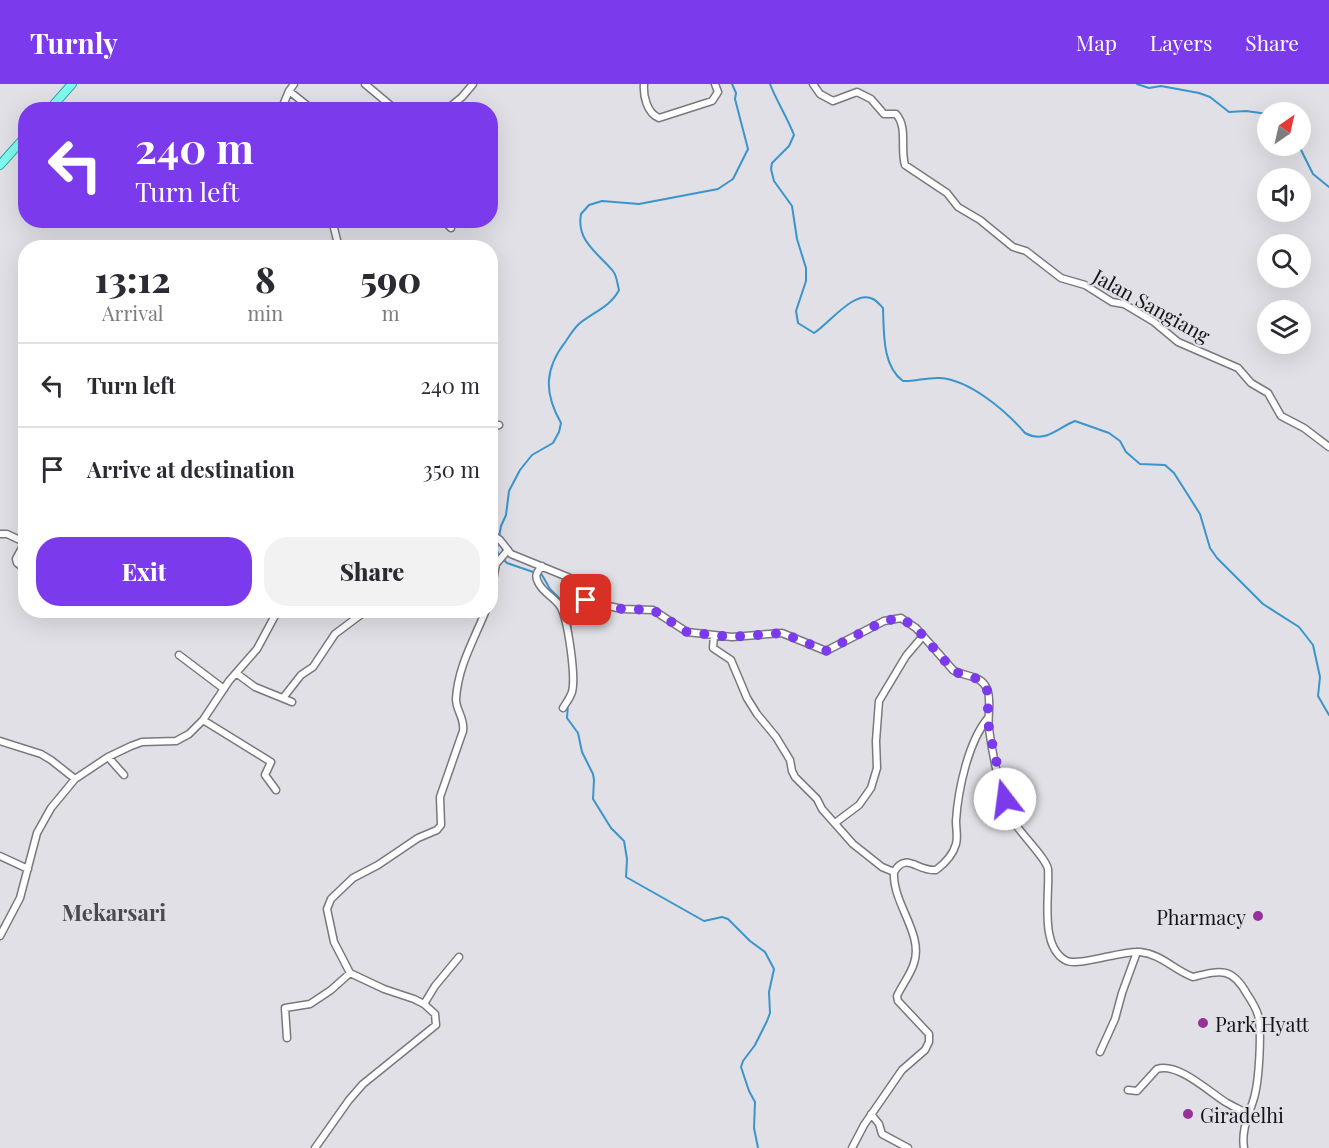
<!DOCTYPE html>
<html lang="en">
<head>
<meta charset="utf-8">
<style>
	body { margin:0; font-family:"Playfair Display",serif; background:#f2f2f3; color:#2b2b33; height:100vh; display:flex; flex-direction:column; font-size:22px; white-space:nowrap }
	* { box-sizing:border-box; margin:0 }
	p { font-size:20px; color:#7c7c81 }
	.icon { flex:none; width:33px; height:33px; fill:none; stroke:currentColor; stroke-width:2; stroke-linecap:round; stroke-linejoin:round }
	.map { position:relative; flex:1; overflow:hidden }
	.details { position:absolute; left:18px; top:156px; width:480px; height:378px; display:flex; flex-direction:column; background:#fff; border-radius:24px; box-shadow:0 6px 24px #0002 }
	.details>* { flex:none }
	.banner { position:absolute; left:18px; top:18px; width:480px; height:126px; border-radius:24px; box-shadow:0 6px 24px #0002; background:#7c3aed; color:#fff; overflow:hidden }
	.needle { width:39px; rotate:34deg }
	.controls { position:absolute; left:1257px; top:18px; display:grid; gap:12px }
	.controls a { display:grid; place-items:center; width:54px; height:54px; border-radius:50%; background:#fff; box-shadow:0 6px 24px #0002; font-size:30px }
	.pin { position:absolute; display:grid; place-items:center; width:51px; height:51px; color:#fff; margin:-26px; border-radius:12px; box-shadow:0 3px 9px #0006 }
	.me { position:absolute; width:66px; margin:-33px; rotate:345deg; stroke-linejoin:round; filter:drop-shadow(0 0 4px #0008) }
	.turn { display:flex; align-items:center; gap:21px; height:126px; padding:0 18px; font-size:27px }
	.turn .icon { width:78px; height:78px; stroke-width:2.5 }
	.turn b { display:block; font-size:42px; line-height:51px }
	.eta { display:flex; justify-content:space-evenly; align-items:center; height:102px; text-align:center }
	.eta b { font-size:36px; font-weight:800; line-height:42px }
	.action { display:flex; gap:12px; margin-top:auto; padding:12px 18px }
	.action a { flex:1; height:69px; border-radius:24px; background:#7c3aed; color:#fff; font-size:24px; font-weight:800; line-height:69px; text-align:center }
	.action a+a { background:#f2f2f3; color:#2b2b33 }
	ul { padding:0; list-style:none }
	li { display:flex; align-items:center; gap:18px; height:84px; padding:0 18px; border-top:2px solid #e1e1e2 }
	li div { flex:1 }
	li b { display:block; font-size:22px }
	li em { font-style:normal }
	header { display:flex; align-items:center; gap:36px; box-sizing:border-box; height:84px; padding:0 30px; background:#7c3aed; color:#fff }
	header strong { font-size:28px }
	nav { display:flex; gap:33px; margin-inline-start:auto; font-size:21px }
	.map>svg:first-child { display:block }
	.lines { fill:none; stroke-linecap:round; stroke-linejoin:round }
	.stream { stroke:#3995cc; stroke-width:2 }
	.minor-casing { stroke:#79787e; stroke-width:9 }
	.major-casing { stroke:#24a79c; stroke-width:10 }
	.minor { stroke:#fff; stroke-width:6 }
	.major { stroke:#81faef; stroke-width:8 }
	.route { stroke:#7c3aed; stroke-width:10; stroke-dasharray:0 18 }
	.poi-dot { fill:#963197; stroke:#e1e0e6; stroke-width:2 }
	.labels { text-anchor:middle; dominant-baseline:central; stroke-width:4.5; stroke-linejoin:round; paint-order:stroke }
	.street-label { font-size:20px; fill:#141315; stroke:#e1e0e6 }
	.poi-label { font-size:20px; fill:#141315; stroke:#e1e0e6; text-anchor:start }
	.quarter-label { font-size:22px; font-weight:bold; fill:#4b4a4f; stroke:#e1e0e6 }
</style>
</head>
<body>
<header>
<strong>Turnly</strong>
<nav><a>Map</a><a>Layers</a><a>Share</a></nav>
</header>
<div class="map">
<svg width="1329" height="1064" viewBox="0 0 1329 1064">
	<rect width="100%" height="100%" fill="#e1e0e6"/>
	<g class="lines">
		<path class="stream" d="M770,0C777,18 787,33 794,51L789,62L772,79L771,85L774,97L792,122L797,155L806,184V197L796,227L798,239L814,249C828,241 854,205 873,215C877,217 880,221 883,224C884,248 882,282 903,297C914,298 927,293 940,294C970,296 1006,327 1025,349C1045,360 1057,344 1075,337L1109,349L1120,357L1126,368L1140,380L1165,381L1174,389L1200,430L1210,464L1217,474L1263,520L1299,543L1313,561L1320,593L1318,612L1329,631
			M1137,0L1149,4L1161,2L1199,9L1210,13L1229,28L1246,27L1268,30
			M1299,62L1313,90L1329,103
			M573,564L570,537L561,516L550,505L542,491L507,479L498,470L497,465L501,442L506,431L509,407L520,386L532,371L553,359L559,348L561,339C544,309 544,285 566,257C570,251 574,244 580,239C594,228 611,222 619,206C617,199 617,192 613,187C598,169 576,157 581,130L589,121L602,117L639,120L718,105L733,95L748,65L735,15L736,9L732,0
			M576,590L575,608L568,620L567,634L578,649L582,668L593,690L594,696L593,715L611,744L624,757L627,775L626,793L704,837L722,833L728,835L750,857L765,868L774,885L769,908L770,929L767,937L755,961L743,977L741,983L749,1007L755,1018L754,1044L758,1064"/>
		<g class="minor-casing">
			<path id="minor" d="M365,0L396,26
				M644,0C643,12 647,29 659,34L712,17L718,8L715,0
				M813,0L820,10L833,17L857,8L871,15L884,30H896C908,43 900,65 905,81L947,109L958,123L980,136L1013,163L1026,167L1061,194L1085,201L1112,218L1124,220L1154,238L1178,258L1238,284L1251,299L1268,309L1281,332L1304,344L1329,363
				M289,7L313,26
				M281,26L289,7L294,0
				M446,26L462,13L473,0
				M332,136L339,164
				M443,136L451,144
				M490,343L499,341
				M490,449L500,456L511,470L570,494L586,517L622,525L653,526L687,548L732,553L782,549L826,567L884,537L901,534L916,544L953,586C963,593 981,590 987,605C992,616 987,633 989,645C993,673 999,704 1009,730C1016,746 1046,773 1048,785C1050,809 1039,861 1065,876C1077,884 1121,866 1140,868C1161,870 1174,886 1193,893C1221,886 1232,883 1247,910C1251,916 1256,924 1258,931C1262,948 1259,997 1254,1014C1249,1031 1241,1046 1244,1064
				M0,450H7L22,457L23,462L16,475L17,479L26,486
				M542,482C538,487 534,491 538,498C542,508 554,513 560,522C568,535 576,593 572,608C570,614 566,619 563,624
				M490,513L496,480L508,466
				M714,552L713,564L731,576L747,614L757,630L776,653L790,676L792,687L795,693L817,715L822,725L853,760L882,783L894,788
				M179,571L224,605
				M236,589L255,603L292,618
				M283,614L301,591L313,583L335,550L367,526
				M203,636L271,678L265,691L276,706
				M0,657L41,670L51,676L75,695
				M108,673L124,691
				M835,739L859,721L871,704L877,684L876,657L879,617L906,572L923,552
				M0,772L28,785
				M0,852L20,814L37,749L51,724L75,695L108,673L131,662L142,658L176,657L189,650L203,636L229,597L257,565L278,526
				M424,920L435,902L459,873
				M287,954L285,924L310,920L331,906L350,889
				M1100,968L1115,935L1122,909L1137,868
				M1128,1006L1137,1007L1157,985C1178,978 1209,1008 1227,1019C1234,1023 1241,1026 1248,1030
				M871,1030L879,1040L882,1050L908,1064
				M315,1064L349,1016L363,1000L436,941L435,930L424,920L414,915L384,905L350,889L334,858L327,825L331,815L353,794L378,781L418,754L437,746L441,741L440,713L463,647C465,634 456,627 456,615C458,582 474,556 486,526
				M852,1064L864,1041L902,986L925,966L929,958V950L898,917L897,912C902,901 911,890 914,879C924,850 892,819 894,788C906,767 918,788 936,786C944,780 953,771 956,760C958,753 956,745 956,737C958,706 968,658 988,634"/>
		</g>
		<g class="major-casing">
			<path id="major" d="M49,26L72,0
				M0,81L26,52"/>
		</g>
		<use href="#minor" class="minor"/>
		<use href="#major" class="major"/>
	</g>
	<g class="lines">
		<path class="route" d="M586,516L622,525L653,526L687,548L732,553L782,549L826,567L884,537L901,534L916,544L952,585C964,595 977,589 987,604L989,646L1005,715"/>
	</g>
	<g class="poi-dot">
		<circle cx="1258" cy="832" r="6"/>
		<circle cx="1203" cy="939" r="6"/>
		<circle cx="1188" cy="1030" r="6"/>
	</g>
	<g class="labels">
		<g class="street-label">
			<text transform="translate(1152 221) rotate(29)">Jalan Sangiang</text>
		</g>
		<g class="poi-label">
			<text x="1246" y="832" text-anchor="end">Pharmacy</text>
			<text x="1215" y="939">Park Hyatt</text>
			<text x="1200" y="1030">Giradelhi</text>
		</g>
		<g class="quarter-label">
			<text x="114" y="828">Mekarsari</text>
		</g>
	</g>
</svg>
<div class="controls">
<a><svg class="needle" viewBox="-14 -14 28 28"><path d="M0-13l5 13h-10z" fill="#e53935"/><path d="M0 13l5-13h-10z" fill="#7c7c81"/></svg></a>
<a><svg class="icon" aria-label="sound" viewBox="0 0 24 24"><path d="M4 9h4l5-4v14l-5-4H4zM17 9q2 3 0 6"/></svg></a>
<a><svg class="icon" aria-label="search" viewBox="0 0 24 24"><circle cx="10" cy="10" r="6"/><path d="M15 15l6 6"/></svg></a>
<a><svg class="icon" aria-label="layers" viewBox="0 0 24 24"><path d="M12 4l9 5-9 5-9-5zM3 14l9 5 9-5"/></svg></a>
</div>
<div class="pin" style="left:586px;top:516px;background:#d93025"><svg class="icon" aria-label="arrive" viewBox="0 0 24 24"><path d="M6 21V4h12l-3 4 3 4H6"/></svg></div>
<svg class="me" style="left:1005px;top:715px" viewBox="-20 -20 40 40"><circle r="19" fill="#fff"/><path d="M0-13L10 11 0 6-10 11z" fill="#7c3aed"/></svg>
<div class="banner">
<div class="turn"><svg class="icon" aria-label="left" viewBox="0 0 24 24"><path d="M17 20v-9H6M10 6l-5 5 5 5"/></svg><div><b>240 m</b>Turn left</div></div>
</div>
<section class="details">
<div class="eta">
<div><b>13:12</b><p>Arrival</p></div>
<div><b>8</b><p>min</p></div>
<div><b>590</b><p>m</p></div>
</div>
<ul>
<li><svg class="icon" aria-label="left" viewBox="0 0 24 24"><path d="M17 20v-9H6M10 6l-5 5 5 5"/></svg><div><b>Turn left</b></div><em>240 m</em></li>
<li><svg class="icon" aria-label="arrive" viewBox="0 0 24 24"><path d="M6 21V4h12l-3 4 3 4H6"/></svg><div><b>Arrive at destination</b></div><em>350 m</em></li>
</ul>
<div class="action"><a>Exit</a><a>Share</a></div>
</section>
</div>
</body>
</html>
